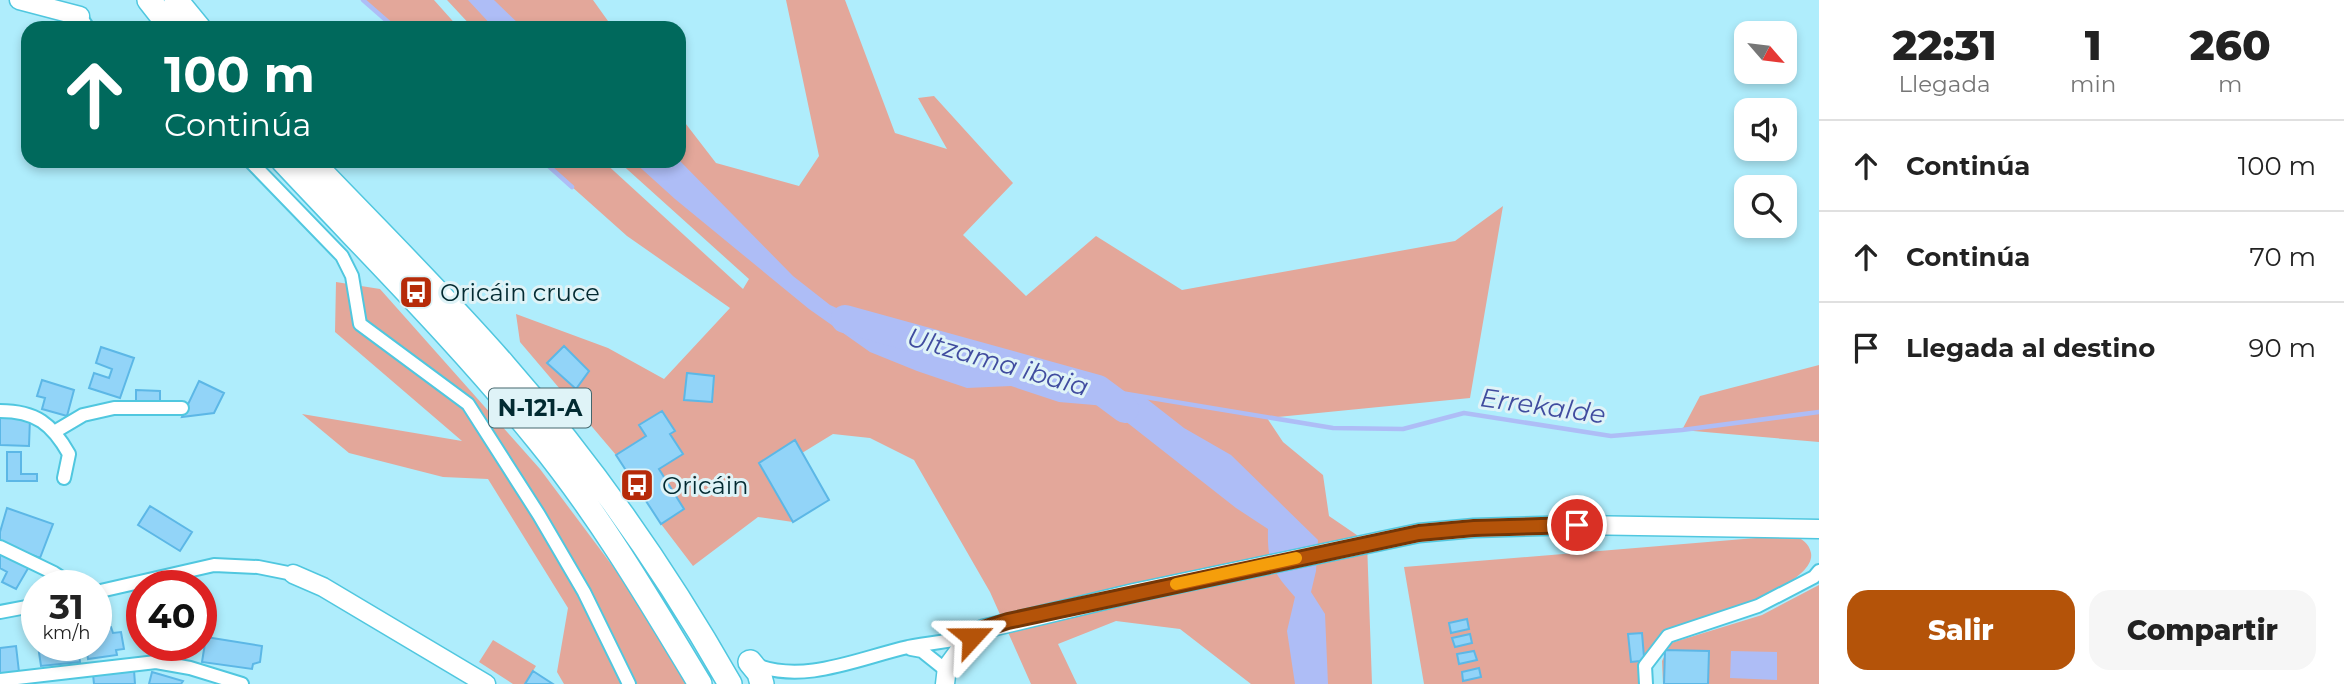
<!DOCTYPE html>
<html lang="es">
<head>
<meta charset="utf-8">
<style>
	body { margin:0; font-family:Montserrat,sans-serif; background:#f6f6f6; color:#222; height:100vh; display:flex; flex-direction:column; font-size:26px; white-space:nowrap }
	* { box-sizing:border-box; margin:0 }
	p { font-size:23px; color:#767676 }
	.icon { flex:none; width:38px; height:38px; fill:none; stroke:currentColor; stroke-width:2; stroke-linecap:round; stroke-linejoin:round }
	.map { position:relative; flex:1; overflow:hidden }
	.side { display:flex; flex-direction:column; background:#fff; width:525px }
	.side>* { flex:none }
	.banner { position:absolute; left:21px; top:21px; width:665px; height:147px; border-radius:21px; box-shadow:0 4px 10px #0003; background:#00695c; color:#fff; overflow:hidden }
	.needle { width:46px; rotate:118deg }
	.buttons { position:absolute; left:1734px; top:21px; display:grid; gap:14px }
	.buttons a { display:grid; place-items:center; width:63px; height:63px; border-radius:14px; background:#fff; box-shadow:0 4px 10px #0003; font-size:35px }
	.speed { position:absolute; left:21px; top:570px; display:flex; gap:14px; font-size:35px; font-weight:700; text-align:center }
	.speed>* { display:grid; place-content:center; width:91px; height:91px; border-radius:50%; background:#fff; box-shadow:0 4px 10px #0003; line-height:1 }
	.speed small { font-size:18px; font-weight:400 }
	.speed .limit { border:10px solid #d22; background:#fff; color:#111 }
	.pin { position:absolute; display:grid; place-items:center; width:60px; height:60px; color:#fff; margin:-30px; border:4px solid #fff; border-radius:50%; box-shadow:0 2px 7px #0007 }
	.me { position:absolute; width:77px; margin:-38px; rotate:66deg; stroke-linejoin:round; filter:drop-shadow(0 0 5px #0008) }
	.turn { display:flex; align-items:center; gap:24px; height:147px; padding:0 28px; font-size:32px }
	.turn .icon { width:91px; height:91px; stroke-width:2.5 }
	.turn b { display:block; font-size:49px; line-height:60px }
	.eta { display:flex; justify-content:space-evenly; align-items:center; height:119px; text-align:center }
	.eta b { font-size:42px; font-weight:800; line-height:49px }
	.button { display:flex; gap:14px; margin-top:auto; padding:14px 28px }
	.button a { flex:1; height:80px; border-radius:21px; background:#b45309; color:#fff; font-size:28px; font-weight:800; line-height:80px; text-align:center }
	.button a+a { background:#f6f6f6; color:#222 }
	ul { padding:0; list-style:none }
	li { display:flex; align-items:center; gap:21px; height:91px; padding:0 28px; border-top:2px solid #e0e0e0 }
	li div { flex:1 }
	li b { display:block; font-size:26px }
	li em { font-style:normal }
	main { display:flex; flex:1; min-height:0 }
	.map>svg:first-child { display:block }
	.green { fill:#e3a79a }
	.water { fill:#aebdf6 }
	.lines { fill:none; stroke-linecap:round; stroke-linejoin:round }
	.stream { stroke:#aebdf6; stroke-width:4.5 }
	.river { stroke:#aebdf6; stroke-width:28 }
	.building { fill:#92d4f8; stroke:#5cb7e6; stroke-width:2 }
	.street-casing { stroke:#50c7df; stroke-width:16 }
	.secondary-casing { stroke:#50c7df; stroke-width:21 }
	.highway-casing { stroke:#50c7df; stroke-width:26 }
	.street { stroke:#fff; stroke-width:12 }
	.secondary { stroke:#fff; stroke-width:18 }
	.highway { stroke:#fff; stroke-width:23 }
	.route-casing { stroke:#753606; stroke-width:18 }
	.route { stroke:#b45309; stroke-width:12 }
	.slow { stroke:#f59e0b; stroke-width:12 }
	.labels { text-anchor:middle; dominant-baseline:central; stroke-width:6; stroke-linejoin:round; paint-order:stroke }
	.shield { fill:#dff3f7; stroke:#44666c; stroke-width:2 }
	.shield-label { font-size:23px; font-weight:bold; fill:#022a31 }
	.poi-label { font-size:24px; fill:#022a31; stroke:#dff3f7; text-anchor:start }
	.water-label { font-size:26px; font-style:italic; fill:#404c9f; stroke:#dff3f7 }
</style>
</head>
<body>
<main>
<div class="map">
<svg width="1819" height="684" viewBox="0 0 1819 684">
	<rect width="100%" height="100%" fill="#afedfc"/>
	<path class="green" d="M364,0H434L459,28H395Z
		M447,0H593L613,28H473Z
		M786,0H845L895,133L947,149L918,98L934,96L1013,183L963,235L1026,296L1096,236L1182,290L1455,241L1503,206L1470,398L1267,418L1283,442L1323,475L1329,516L1367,542L1372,684H1251L1180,629L1116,621L1058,644L1077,684H1031L990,592L914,460L870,438L833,434L802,453L759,464L793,522L758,517L693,566L661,524L616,455L520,342L516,314L608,348L664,379L730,308L627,236L543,161H603L743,289L749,279L618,161H679V115L716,163L799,186L819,156Z
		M336,282L380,289L540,469L638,600L688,684H564L557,672L568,608L488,479L443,477L349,453L302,414L462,441L335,332Z
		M1819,365V442L1682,430L1700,396Z
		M1793,535C1802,539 1809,543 1811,553C1817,587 1694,622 1668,631L1641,684H1424L1404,567Z
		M1819,585V684H1663L1662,661L1671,643L1762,615Z
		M493,640L536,666L525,684H513L479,662Z"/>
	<path class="water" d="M468,0H494L523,28H494Z
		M679,160L793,276L830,305L882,329L1098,389L1143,396L1184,428L1231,455L1318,540L1316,571L1311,592L1325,614L1328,684H1295L1287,631L1295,597C1273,572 1267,563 1268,529L1236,508L1106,406L1059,402L1011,386L967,388L917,371L870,352L809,309L675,199L633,161Z
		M1731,651L1777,652V680L1730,678Z"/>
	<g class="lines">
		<path class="stream" d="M363,0L395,28
			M543,161L572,187
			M1098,389L1112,391
			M1121,393L1333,428L1403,429L1464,413L1611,436L1682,430L1819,412"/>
		<path class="river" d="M845,319L1098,389L1125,409"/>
	</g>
	<path class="building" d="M564,346L589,371L576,389L547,363Z
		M101,347L134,358L120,398L89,388L94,373L109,378L112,369L96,363Z
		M687,373L714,376L712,402L684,400Z
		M42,380L74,390L67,416L42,409L45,398L37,396Z
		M199,381L224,393L214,413L182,417Z
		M136,390L160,391V403L136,402Z
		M662,411L675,431L670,434L683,454L659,469L684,509L661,524L616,455L646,436L639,425Z
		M0,417L30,418L29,446L0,445Z
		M795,440L829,500L793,522L759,463Z
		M7,452H21V474H37V481H7Z
		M150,506L192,532L180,551L138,525Z
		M7,508L53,524L40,558L0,543V532Z
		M0,549L30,565L16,589L2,582L7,572L0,568Z
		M1467,619L1469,629L1451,633L1449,623Z
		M111,627L113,633L121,632L124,649L116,650L117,655L88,659L86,646H96V629Z
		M1642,633L1644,657L1640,661L1631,662L1628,634Z
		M1470,634L1472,643L1455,647L1452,638Z
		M206,637L262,646L260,662L253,664L252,669L202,662Z
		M16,646L19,672L0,674V648Z
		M38,646H78L80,662L41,666Z
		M1665,650L1709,651L1708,684H1664Z
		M1474,651L1477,660L1459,664L1457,654Z
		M1479,668L1481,677L1463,681L1462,672Z
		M134,670L135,684H94L93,674Z
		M533,671L553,684H525Z
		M152,672L183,681L181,684H149Z"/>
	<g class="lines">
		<g class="street-casing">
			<path id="street" d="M80,16L88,28
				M250,161L342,256L352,276L360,324L468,404L539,515L584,592L629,684
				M0,411C36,411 52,424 69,454L64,478
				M56,431L83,415L114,408H182
				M0,547L54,573L74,586
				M96,592L214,565L258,567L293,574
				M0,612L37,605
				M911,649L922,651L947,671
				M756,665C805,684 859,658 908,647C929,643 951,641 972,637
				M0,680L156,662L190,668L242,684
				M1646,684L1645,666L1668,636L1758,606L1814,577L1819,571"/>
		</g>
		<g class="secondary-casing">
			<path id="secondary" d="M19,0L80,16
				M293,574L323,587L486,684
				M945,684L947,667L958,652L983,629L1134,593L1419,533L1474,528L1577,525L1819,529"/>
		</g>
		<g class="highway-casing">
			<path id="highway" d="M149,0L171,28
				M176,0L199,28
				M283,161C369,253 459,342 538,440C600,516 650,601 700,684
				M311,161C376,229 443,295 504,365C590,463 666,571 730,684
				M750,662L759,673L762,684"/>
		</g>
		<use href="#street" class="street"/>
		<use href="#secondary" class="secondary"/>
		<use href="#highway" class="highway"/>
	</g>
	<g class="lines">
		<g class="route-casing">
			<path id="route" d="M972,637L983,629L1008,621L1419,533L1474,528L1577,525"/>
		</g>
		<use href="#route" class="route"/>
		<path class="slow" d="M1176,584L1296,558"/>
	</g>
	<defs>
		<g id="bus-square" transform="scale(1.75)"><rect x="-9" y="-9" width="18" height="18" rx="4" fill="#b62b09" stroke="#dff3f7"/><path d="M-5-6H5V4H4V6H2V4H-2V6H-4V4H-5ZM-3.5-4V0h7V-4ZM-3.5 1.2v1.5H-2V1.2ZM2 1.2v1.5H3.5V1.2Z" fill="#fff"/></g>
	</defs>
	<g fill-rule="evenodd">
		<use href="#bus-square" x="416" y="292"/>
		<use href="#bus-square" x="637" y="485"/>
	</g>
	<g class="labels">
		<rect class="shield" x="489" y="388.5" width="102" height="39" rx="5"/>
		<g class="shield-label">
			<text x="540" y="408">N-121-A</text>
		</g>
		<g class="poi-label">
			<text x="440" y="292">Oricáin cruce</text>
			<text x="662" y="485">Oricáin</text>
		</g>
		<g class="water-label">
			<text transform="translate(998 362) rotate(16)">Ultzama ibaia</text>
			<text transform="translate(1543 406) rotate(8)">Errekalde</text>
		</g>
	</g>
</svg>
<div class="buttons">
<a><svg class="needle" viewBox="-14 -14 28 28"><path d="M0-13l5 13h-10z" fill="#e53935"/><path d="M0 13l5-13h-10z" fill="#767676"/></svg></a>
<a><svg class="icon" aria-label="sound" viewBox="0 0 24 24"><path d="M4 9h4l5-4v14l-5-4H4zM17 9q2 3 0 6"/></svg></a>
<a><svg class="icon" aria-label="search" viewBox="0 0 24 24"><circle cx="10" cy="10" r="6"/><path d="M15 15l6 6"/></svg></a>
</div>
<div class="speed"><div>31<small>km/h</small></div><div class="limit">40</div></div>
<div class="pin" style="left:1577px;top:525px;background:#d93025"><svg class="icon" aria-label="arrive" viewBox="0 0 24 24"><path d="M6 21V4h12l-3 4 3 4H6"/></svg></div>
<svg class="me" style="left:972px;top:637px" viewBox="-20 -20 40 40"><path d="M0-17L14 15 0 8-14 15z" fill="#b45309" stroke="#fff" stroke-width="4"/></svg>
<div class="banner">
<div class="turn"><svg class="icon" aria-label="ahead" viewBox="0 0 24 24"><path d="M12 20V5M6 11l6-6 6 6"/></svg><div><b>100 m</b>Continúa</div></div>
</div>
</div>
<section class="side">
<div class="eta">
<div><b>22:31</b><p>Llegada</p></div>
<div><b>1</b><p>min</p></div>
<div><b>260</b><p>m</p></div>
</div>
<ul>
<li><svg class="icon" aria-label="ahead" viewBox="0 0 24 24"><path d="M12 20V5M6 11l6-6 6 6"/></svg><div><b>Continúa</b></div><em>100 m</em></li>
<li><svg class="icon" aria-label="ahead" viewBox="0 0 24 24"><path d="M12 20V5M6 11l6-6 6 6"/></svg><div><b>Continúa</b></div><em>70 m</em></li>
<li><svg class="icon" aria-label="arrive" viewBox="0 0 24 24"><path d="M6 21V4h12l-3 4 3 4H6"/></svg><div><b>Llegada al destino</b></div><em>90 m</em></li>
</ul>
<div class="button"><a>Salir</a><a>Compartir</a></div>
</section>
</main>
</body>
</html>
